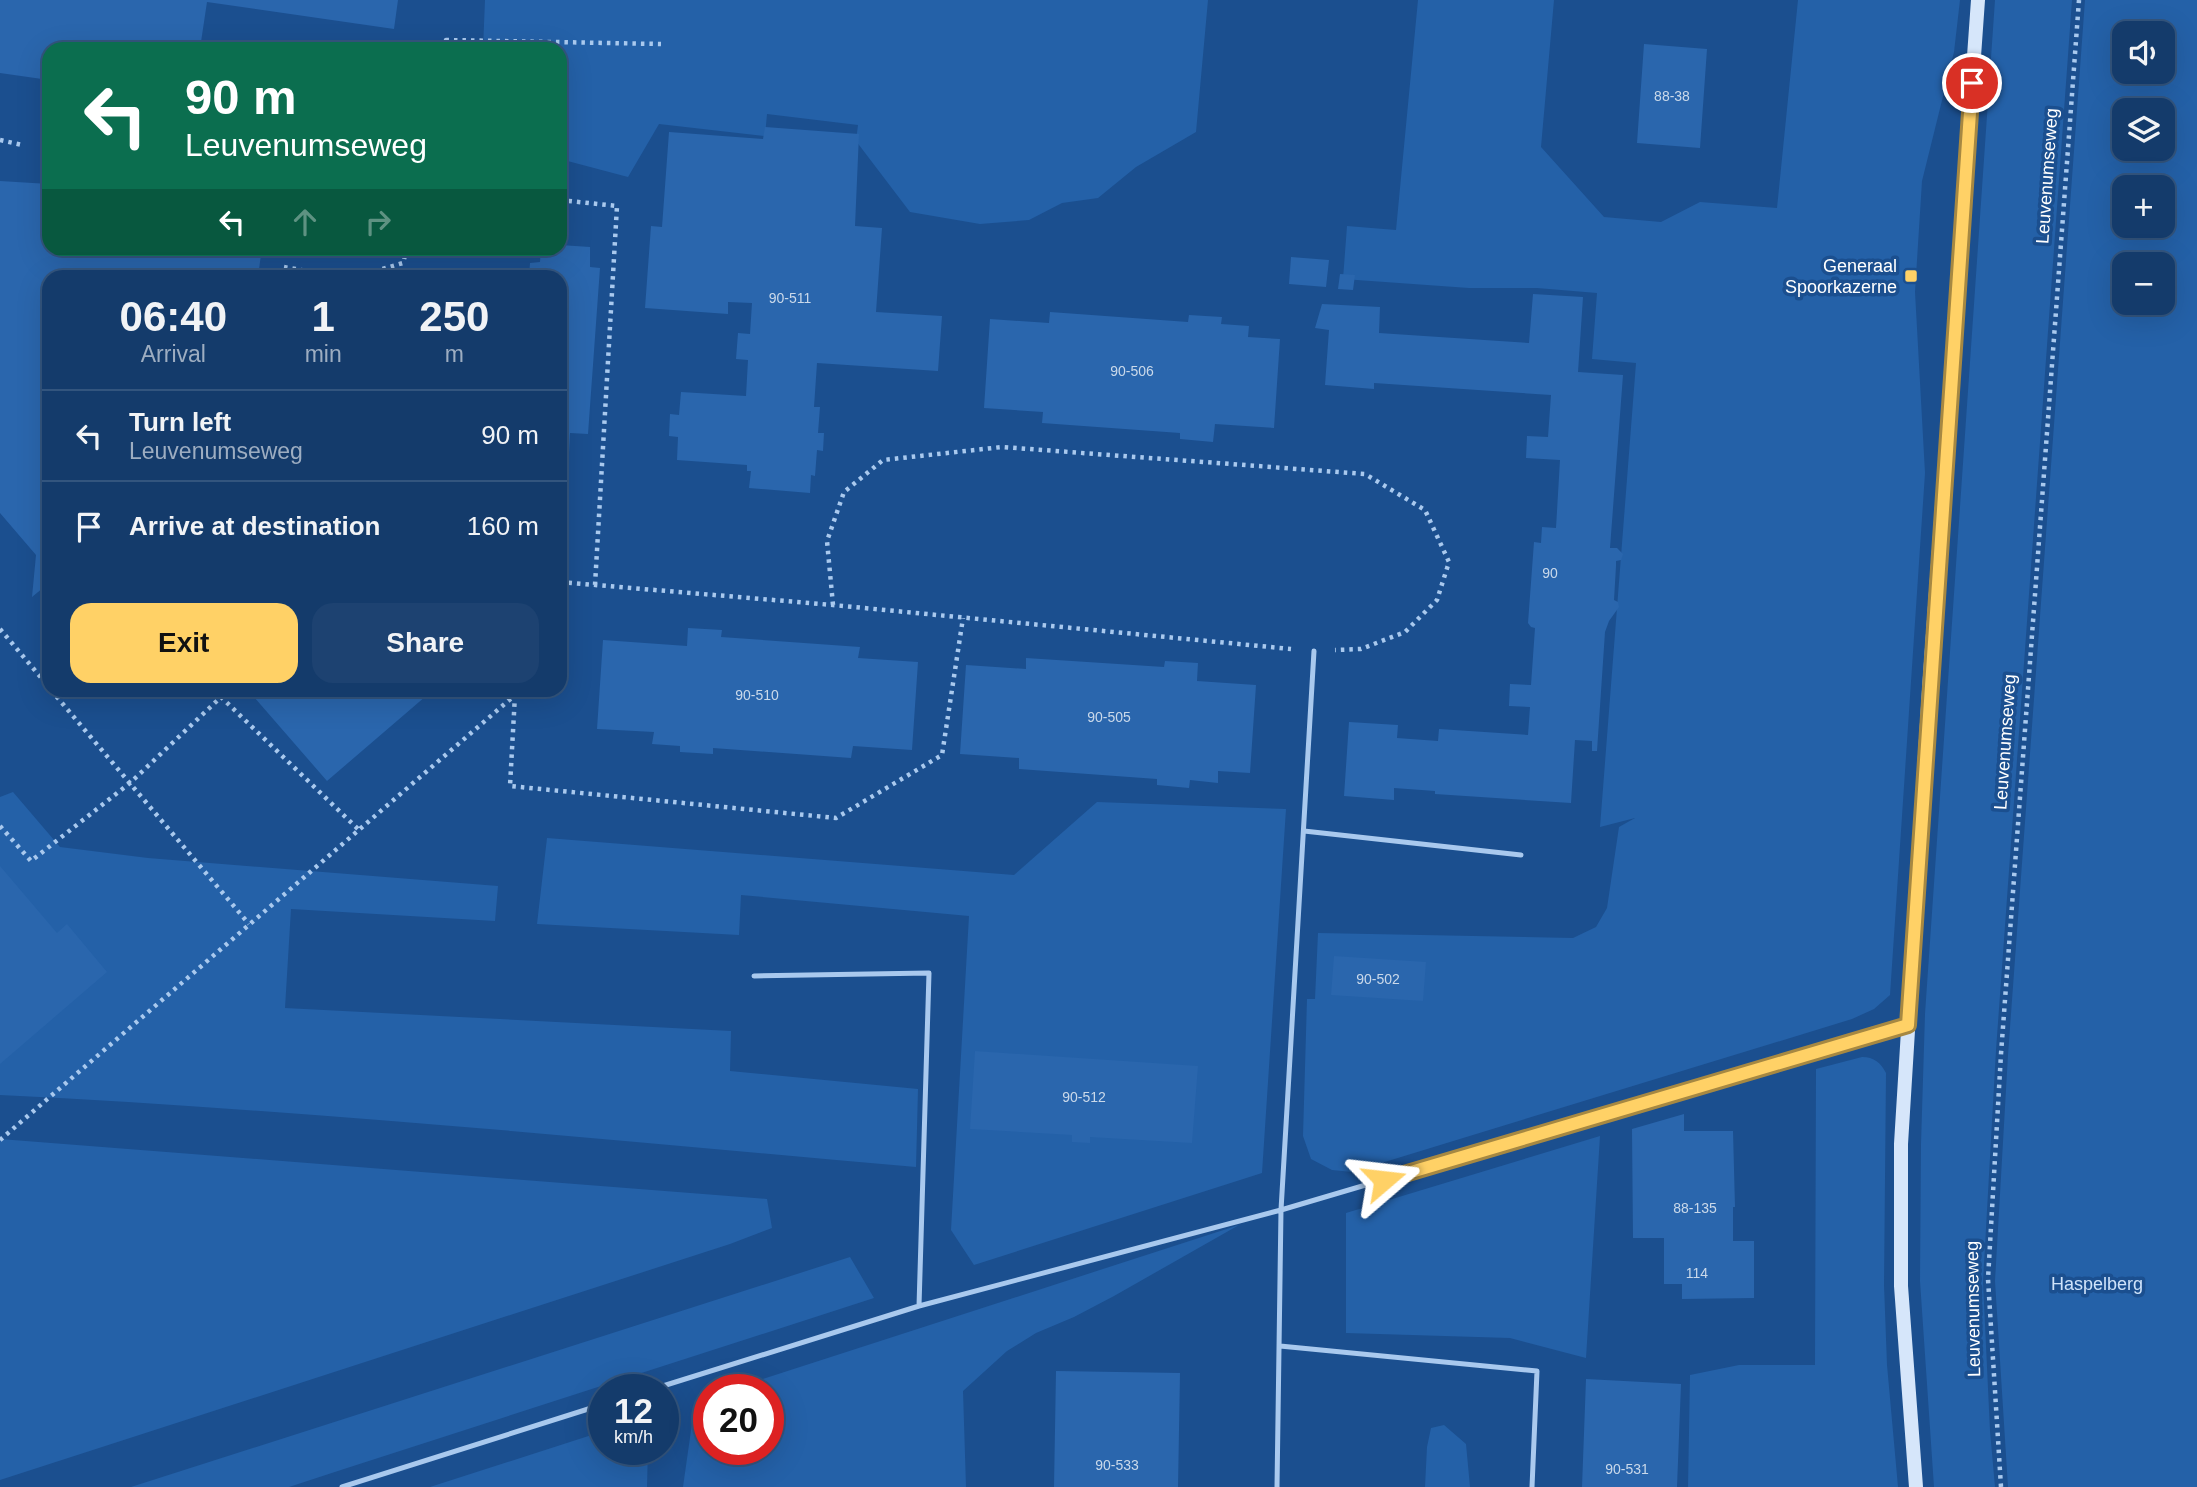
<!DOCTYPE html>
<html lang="en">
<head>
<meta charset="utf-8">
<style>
	body { margin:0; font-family:Helvetica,sans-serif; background:#1d4271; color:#f1f3f6; height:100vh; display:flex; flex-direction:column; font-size:26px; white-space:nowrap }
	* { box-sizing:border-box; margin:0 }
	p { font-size:23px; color:#9dadc1 }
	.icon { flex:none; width:38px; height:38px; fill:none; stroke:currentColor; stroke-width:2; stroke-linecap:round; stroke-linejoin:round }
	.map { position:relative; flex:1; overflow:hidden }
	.details { position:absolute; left:42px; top:270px; width:525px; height:427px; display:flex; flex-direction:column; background:#143b6b; border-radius:21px; box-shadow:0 7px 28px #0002,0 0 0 2px #33557e }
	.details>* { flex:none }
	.banner { position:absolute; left:42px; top:42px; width:525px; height:214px; border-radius:21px; box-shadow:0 7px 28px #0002,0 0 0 2px #33557e; background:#0b6e4f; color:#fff; overflow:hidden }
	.tools { position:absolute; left:2112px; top:21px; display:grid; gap:14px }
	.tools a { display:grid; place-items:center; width:63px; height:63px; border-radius:14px; background:#143b6b; box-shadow:0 7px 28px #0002,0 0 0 2px #33557e; font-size:35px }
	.speed { position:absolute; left:588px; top:1374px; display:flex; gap:14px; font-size:35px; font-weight:700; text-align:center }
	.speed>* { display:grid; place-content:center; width:91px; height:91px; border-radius:50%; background:#143b6b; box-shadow:0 7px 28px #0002,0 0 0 2px #33557e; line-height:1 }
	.speed small { font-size:18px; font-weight:400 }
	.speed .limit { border:10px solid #d22; background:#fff; color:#111 }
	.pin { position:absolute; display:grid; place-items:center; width:60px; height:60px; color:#fff; margin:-30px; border:4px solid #fff; border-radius:50%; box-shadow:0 2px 7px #0007 }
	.me { position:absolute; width:77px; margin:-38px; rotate:73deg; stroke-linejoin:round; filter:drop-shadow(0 0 5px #0008) }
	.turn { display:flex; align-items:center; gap:24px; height:147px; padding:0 28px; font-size:32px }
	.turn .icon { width:91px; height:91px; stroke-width:2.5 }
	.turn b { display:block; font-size:49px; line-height:60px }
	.lanes { display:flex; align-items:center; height:66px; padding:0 28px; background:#0003; justify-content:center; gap:35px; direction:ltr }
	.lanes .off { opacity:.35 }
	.eta { display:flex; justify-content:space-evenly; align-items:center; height:119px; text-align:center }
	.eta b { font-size:42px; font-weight:700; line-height:49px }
	.cta { display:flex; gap:14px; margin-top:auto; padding:14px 28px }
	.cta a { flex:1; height:80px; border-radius:21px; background:#ffd166; color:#111; font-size:28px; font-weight:700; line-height:80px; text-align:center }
	.cta a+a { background:#1d4271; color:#f1f3f6 }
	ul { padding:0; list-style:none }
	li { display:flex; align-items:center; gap:21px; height:91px; padding:0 28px; border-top:2px solid #33557e }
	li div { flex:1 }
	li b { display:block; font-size:26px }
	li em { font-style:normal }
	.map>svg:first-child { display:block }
	.green { fill:#2461a8; fill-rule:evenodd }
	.building { fill:#2a66ad }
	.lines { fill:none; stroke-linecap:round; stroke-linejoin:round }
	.path { stroke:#a9c9ee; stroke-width:4.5; stroke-dasharray:3.5 5; stroke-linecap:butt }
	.service { stroke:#a9c9ee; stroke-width:5 }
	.secondary { stroke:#d6e6fa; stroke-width:14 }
	.route-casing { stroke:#a68842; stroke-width:18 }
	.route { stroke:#ffd166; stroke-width:12 }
	.poi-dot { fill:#ffd166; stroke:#1b4f8f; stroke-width:2.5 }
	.labels { text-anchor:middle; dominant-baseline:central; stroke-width:7; stroke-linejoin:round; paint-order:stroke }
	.number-label { font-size:14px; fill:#cad9ea }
	.street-label { font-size:18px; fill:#fff; stroke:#1b4f8f }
	.poi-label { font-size:18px; fill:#fff; stroke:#1b4f8f; text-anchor:end }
	.park-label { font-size:18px; fill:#cfe3fa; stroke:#1b4f8f }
</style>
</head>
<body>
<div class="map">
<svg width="2197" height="1487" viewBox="0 0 2197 1487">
	<rect width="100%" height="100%" fill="#1b4f8f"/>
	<path class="green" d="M485,0H1208L1196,132L1136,167L1098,198L1062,203L1029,220L980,224L910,212L856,141L858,125L767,114L765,136L659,124L628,177L560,159V49H483Z
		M1418,0H1554L1541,147L1604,217L1661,222L1700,202L1777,208L1798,0H1960L1954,52L1922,181L1915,292L1925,473L1890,995L1874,1009L1852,1019L1352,1172L1332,1170L1311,1159L1303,1136L1307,999H1315L1318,933L1573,938L1596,927L1607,908L1619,827L1635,818L1600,827L1636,363L1592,359L1597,293L1537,288H1469L1343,279L1347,226L1396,230Z
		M1995,0H2072L1996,1050L1983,1282L1990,1431L1995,1487H1934L1920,1281L1921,1144L1925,1014Z
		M2085,0H2197V1487H2008L1995,1281L2008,1055ZM2124,33H2163V72H2124ZM2124,110H2163V149H2124ZM2124,187H2163V226H2124ZM2124,264H2163V303H2124Z
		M13,792L60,847L148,858L498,886L495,921L291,909L285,1008L731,1031L730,1071L918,1089L916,1167C611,1140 306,1110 0,1095V797Z
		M1097,802L1286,809L1262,1173L974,1265L951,1230L969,916L741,895L739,935L537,924L547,838L1014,875Z
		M1862,1057C1874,1057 1881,1063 1886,1073L1884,1285L1887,1365L1898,1487H1688L1690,1375L1739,1365H1815L1816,1069Z
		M1600,1136L1586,1358L1510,1338L1346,1333V1213Z
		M0,1139L767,1199L772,1228L730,1244L0,1480Z
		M1239,1225L1114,1296L1074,1317L1036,1333L1007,1351L963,1391L966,1487H683L695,1402L709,1397V1449H768V1390L732,1389Z
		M850,1257L874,1298L344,1469L289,1487H131Z
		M1444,1425L1466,1444L1470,1487H1425L1427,1447L1431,1428Z
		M604,1431V1449H648L647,1487H430Z"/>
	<path class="building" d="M0,0H398L394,29L207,2L201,42L242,47V49H49V80L0,73Z
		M1644,44L1707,49L1700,148L1637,143Z
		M765,127L859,134L855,226L882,228L876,312L942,316L938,371L817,363L814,407H820L818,433H824L823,451L817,450L815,476L811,475L810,493L749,488L751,471H747V465L677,460L678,437L669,436L670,414L679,415L681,392L746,396L748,360L736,359L738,333L750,334L752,303L728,302V314L645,308L651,226L662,227L669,132L763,139Z
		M0,181L49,184V248H262L258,276H49V583L32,597L36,555L0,513Z
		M560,245L590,247V267L600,268L588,434L570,433L569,453H560V276H529L530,263L540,262L541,248H560Z
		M1291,257L1329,260L1326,287L1289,284Z
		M1340,274L1355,275L1353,290L1338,289Z
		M1533,294L1583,297L1578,372L1623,375L1610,548H1617L1623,554L1621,560L1616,561V566L1614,600L1618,602L1619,607L1609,621L1605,632L1597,751H1592V741L1575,740L1571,803L1435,794V791L1394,788V800L1344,796L1349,722L1398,725L1397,738L1438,741L1439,729L1528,735L1530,707L1509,706L1510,684L1531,685L1535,628L1531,627L1528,623L1534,542L1541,543L1542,527L1556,528L1560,460L1526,458L1527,436L1548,437L1551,395L1374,383V389L1325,385L1329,330L1315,328L1322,304L1380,307L1379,333L1529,343Z
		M1050,312L1188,322L1189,315L1222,317L1221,324L1249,326L1248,337L1280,339L1274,428L1215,424L1213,442L1180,439V433L1042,423L1043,412L984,408L990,319L1049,323Z
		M688,628L722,630L721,637L860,647L858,658L918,662L912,750L853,746L851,758L713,748V754L680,752V746L652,744L654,732L597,729L603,640L687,646Z
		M1026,658L1164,667L1165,661L1198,663L1197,681L1256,685L1250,773L1218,771V783L1190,780L1189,788L1157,785V779L1019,769V758L960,754L966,665L1026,669Z
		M248,690H433L327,781Z
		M0,866L57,933L67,924L107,972L0,1064Z
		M1334,956L1426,962L1423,1001L1331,995Z
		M975,1051L1198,1066L1192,1143L1090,1137V1143L1072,1142V1135L970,1129Z
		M1684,1114V1131H1733L1735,1207H1733V1241H1754V1298L1682,1299V1284H1664V1238H1633L1632,1129Z
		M1056,1371L1180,1373L1178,1487H1054Z
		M1586,1379L1681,1384L1677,1487H1582Z"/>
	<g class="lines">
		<path class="path" d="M445,49L446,40L661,44
			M0,140L22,145
			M560,200L617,206L595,585
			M284,267L335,276
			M358,276L403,263L407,248
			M560,582L833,605L1291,649
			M833,605L827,541L844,492L883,460L1002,447L1365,474L1425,510L1449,562L1437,600L1405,632L1361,649L1335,650
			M0,629L49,687
			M51,690L249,924
			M515,695L510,786L836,818L942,755L963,618
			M0,826L31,861L130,783L221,697L359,830
			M0,1140L515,695L516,690
			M2001,1487L1988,1279L2001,1054L2079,0"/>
		<path class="service" d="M1304,831L1521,855
			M754,976L929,973L919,1306
			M1280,1346L1537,1371L1532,1487
			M650,1390L919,1306L1281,1210L1907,1025
			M342,1487L604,1404
			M1277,1487L1281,1210L1314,651"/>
		<path class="secondary" d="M1916,1487L1901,1286V1144L1929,690L1978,0"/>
	</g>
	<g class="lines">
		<g class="route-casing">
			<path id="route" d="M1384,1180L1908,1025L1972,83"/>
		</g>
		<use href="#route" class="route"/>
	</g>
	<rect class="poi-dot" x="1904" y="269" width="14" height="14" rx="3.5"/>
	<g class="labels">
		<g class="number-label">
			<text x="1672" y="96">88-38</text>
			<text x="790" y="298">90-511</text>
			<text x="1132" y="371">90-506</text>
			<text x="1550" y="573">90</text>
			<text x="757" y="695">90-510</text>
			<text x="1109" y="717">90-505</text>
			<text x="1378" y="979">90-502</text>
			<text x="1084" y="1097">90-512</text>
			<text x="1695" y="1208">88-135</text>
			<text x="1697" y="1273">114</text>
			<text x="1117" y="1465">90-533</text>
			<text x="1627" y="1469">90-531</text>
		</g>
		<g class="street-label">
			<text transform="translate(2047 176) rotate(-86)">Leuvenumseweg</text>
			<text transform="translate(2005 742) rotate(-86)">Leuvenumseweg</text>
			<text transform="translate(1973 1309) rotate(-91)">Leuvenumseweg</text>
		</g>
		<g class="poi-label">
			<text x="1897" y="266">Generaal<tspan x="1897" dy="21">Spoorkazerne</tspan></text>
		</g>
		<g class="park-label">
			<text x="2097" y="1284">Haspelberg</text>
		</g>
	</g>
</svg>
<div class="tools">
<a><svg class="icon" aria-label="sound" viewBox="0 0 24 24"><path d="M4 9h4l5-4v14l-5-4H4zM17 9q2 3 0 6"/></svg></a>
<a><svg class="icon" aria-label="layers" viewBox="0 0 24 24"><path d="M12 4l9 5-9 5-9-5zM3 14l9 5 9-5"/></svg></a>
<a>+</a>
<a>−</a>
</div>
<div class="speed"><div>12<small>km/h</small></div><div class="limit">20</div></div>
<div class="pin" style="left:1972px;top:83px;background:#d93025"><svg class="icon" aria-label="arrive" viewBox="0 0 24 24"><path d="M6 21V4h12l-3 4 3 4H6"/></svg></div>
<svg class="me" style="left:1384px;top:1180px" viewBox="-20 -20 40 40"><path d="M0-17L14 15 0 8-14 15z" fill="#ffd166" stroke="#fff" stroke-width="4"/></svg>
<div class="banner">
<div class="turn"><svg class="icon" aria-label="left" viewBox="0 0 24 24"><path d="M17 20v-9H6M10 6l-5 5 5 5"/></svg><div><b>90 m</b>Leuvenumseweg</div></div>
<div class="lanes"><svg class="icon" aria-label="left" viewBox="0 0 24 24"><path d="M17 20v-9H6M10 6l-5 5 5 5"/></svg><svg class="icon off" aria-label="ahead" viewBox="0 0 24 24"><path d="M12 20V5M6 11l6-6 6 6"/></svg><svg class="icon off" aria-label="right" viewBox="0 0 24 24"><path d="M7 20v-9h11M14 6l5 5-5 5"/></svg></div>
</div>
<section class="details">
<div class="eta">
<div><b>06:40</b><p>Arrival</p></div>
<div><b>1</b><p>min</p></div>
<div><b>250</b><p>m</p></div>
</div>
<ul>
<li><svg class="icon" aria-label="left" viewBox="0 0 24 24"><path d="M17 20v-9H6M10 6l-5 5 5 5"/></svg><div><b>Turn left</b><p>Leuvenumseweg</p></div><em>90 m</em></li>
<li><svg class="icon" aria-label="arrive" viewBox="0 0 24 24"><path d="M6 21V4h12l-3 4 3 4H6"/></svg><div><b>Arrive at destination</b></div><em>160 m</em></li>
</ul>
<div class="cta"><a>Exit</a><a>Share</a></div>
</section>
</div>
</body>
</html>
